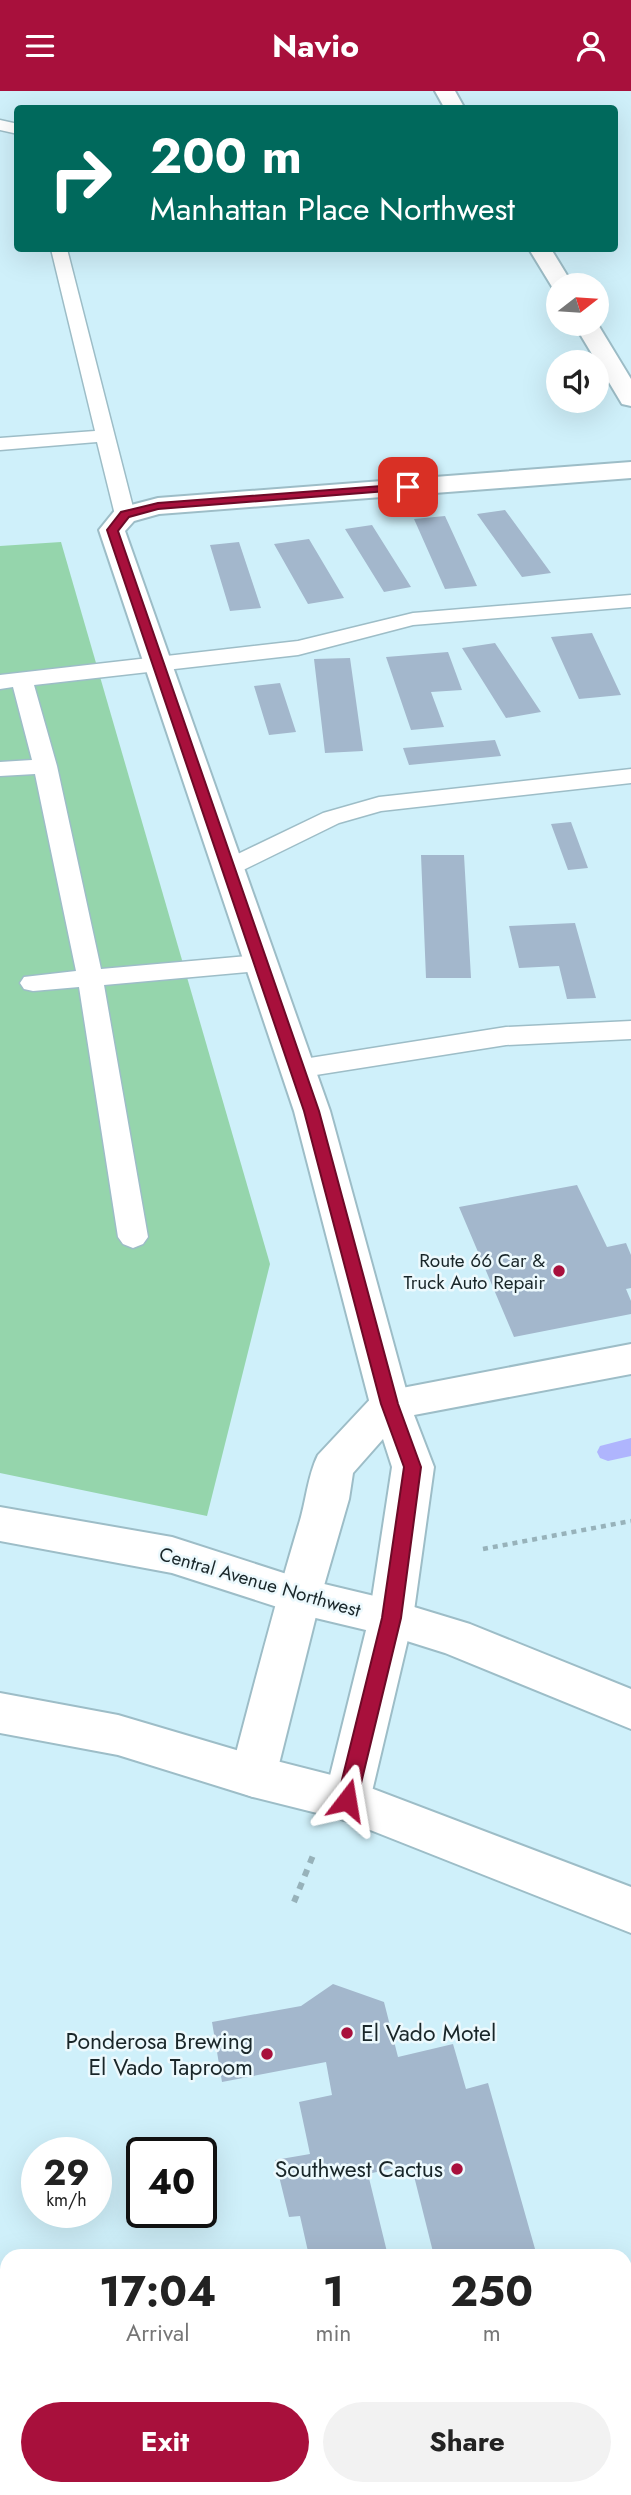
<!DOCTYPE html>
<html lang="en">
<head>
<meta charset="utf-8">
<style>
	body { margin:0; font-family:Jost,sans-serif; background:#f2f2f2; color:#222; height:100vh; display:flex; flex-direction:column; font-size:26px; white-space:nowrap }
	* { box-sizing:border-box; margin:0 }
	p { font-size:23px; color:#767676 }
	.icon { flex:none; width:38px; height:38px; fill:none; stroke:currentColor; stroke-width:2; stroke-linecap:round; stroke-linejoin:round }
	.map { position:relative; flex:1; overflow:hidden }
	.panel { position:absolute; left:0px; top:2158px; width:632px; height:247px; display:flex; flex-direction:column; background:#fff; border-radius:21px 21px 0 0; box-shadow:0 7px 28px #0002 }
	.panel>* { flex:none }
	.hud { position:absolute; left:14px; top:14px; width:604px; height:147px; border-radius:7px; box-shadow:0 7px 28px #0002; background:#00695c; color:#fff; overflow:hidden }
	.needle { width:46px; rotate:73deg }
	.fabs { position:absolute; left:546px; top:182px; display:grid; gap:14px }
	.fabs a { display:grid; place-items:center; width:63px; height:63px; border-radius:50%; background:#fff; box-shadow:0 7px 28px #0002; font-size:35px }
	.speed { position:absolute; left:21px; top:2046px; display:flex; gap:14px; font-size:35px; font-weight:700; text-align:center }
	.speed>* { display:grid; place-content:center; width:91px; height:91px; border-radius:50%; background:#fff; box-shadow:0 7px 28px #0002; line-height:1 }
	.speed small { font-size:18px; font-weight:400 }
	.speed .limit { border:4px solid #111; border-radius:10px; background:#fff; color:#111 }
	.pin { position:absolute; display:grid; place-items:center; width:60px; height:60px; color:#fff; margin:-30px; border-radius:14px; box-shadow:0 4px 10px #0006 }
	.me { position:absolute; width:77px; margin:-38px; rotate:14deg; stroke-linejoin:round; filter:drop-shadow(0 0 5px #0008) }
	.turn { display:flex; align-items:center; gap:24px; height:147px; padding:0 21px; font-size:32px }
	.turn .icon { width:91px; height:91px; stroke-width:2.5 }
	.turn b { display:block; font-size:49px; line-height:60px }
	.eta { display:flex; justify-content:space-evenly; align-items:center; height:119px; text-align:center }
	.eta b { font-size:42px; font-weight:700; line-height:49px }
	.button { display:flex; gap:14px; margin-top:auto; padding:14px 21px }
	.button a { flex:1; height:80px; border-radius:42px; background:#a8103c; color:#fff; font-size:28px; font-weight:700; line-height:80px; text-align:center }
	.button a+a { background:#f2f2f2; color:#222 }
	header { display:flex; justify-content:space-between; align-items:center; height:91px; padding:0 21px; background:#a8103c; color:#fff; font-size:32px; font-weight:700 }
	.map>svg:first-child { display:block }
	.green { fill:#95d5ac }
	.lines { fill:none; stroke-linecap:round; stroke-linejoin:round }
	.stream { fill:#afb5fd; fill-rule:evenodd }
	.building { fill:#a3b7cc }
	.service-casing { stroke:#9dbdc7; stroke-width:3 }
	.minor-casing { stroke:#9dbdc7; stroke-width:4 }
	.tertiary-casing { stroke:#9dbdc7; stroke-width:4 }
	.primary-casing { stroke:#9dbdc7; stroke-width:4 }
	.path-far1 { stroke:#97b2ba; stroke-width:4.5; stroke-dasharray:5 5; stroke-linecap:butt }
	.path { stroke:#97b2ba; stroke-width:6; stroke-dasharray:7 7; stroke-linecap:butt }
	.service { fill:#fff; fill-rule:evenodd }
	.minor { fill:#fff; fill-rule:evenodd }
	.tertiary { fill:#fff; fill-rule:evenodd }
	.primary { fill:#fff; fill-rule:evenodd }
	.route { fill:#a8103c; stroke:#6d0a27; stroke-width:2 }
	.poi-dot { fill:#a8103c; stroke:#ecf9fd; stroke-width:2.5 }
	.labels { text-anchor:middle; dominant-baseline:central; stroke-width:5; stroke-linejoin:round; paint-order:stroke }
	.poi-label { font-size:19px; fill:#192629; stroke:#ecf9fd; text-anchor:end }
	.street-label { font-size:19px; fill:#192629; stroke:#ecf9fd }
	.near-poi-label { font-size:23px; fill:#192629; stroke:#ecf9fd; text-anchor:end }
</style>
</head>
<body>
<header><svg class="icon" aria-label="menu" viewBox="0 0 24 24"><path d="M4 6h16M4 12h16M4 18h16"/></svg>Navio<svg class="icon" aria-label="person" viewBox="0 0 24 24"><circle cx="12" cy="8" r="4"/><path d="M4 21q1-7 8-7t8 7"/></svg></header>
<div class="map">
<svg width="631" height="2404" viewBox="0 0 631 2404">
	<rect width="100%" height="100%" fill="#cff0fa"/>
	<path class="green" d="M61,451L270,1173L207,1425L0,1382V455Z"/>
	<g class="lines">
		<path class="stream" d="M631,1347V1365L608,1370L600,1367L597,1361L600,1355Z"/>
	</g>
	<path class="building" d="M505,419L551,482L522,486L477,423Z
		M445,425L477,495L445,498L414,428Z
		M372,434L411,496L384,501L345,438Z
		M309,448L344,507L308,513L274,453Z
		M239,451L261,517L230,520L210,454Z
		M592,542L621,604L579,608L551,546Z
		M495,552L541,621L506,627L462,557Z
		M448,561L462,599L431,601L444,636L411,639L386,566Z
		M350,567L363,660L325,662L314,568Z
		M280,592L296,641L269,644L254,595Z
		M495,649L501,665L409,674L403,657Z
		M571,731L588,777L568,779L551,733Z
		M421,764H464L471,887H426Z
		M575,832L596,907L567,908L559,875L519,877L509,835Z
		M577,1094L607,1156L626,1152L631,1164V1197L626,1198L631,1210V1223L514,1246L459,1116Z
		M333,1893L384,1911L398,1966L453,1953L466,1998L488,1992L537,2165H434L411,2073L368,2083L388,2165H309L300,2125L289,2126L275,2069L310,2063L299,2011L332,2004L326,1971L222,1991L212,1931L301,1915Z
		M0,2201L7,2241V2395L0,2397Z
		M357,2398H444L446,2404H358Z
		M494,2398H602L604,2404H496Z"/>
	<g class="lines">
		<g class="service-casing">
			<path id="service" d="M0,29L18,33V43L0,39Z
				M51,158H67L135,424L132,428H118L115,424L97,351L0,359V347L95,340Z
				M631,504V516L413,534L298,564L34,594L57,675L101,878L260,864L269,866L273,872L269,878L260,880L104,894L148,1146L143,1153L133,1157L123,1153L118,1146L79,896L33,900L24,898L20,892L24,886L76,880L35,683L0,685V671L32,669L13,596L0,598V584L298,550L413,522Z
				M631,678V692L381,720L339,732L237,782L228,785L219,782L216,777L219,772L323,722L379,706Z
				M631,930V948L506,954L297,987L287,984L284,978L287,972L297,969L506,936Z"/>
		</g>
		<g class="minor-casing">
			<path id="minor" d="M435,0H455L465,18H445Z
				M529,158H551L573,194H558V200L554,199Z
				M597,232L631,288V315L622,313L574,233Z
				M631,371V387L159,423L134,430L125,440L330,1020L410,1313L404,1324L390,1329L376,1324L370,1313L294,1020L99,439L116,418L158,407Z"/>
		</g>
		<g class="tertiary-casing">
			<path id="tertiary" d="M631,1253V1283L414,1324L434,1376L413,1527L370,1709L363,1724L347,1730L331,1724L324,1709L369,1527L392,1376L383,1348L353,1382L349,1408L321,1505L276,1685L269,1700L253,1706L237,1700L230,1685C252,1602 273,1519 298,1436C306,1413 307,1386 318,1364L376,1302Z"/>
		</g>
		<g class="primary-casing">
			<path id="primary" d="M0,1416L172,1446L299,1487L391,1509L470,1533L631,1598V1638L445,1562L391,1545L299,1523L172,1482L0,1450Z
				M0,1602L118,1624L253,1664L347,1688L631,1796V1842L345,1729L253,1706L118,1664L0,1642Z"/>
		</g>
		<path class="path-far1" d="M483,1458L631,1430"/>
		<path class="path" d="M294,1811L314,1762"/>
		<use href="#service" class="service"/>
		<use href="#minor" class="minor"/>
		<use href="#tertiary" class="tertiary"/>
		<use href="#primary" class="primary"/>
	</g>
	<path class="route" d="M408,393L412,394V398L158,418L129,426L118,440L319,1020L398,1313L421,1376L401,1527L357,1709L354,1715L347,1717L340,1715L337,1709L382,1527L404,1376L381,1313L304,1020L107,439L121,421L158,412Z"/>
	<g class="poi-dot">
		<circle cx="559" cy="1180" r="7"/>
		<circle cx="347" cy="1942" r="7"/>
		<circle cx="267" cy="1963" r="7"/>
		<circle cx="457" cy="2078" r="7"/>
	</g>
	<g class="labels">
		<g class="poi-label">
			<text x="545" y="1169">Route 66 Car &amp;<tspan x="545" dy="22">Truck Auto Repair</tspan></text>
		</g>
		<g class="street-label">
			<text transform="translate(260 1491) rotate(16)">Central Avenue Northwest</text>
		</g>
		<g class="near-poi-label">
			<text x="361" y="1942" text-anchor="start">El Vado Motel</text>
			<text x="253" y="1950">Ponderosa Brewing<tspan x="253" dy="26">El Vado Taproom</tspan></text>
			<text x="443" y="2078">Southwest Cactus</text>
		</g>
	</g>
</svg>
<div class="fabs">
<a><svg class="needle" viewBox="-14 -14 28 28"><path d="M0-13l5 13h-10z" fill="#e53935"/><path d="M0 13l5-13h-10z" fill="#767676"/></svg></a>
<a><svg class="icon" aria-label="sound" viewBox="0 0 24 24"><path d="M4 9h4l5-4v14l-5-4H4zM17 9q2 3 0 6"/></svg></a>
</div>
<div class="speed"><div>29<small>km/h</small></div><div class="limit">40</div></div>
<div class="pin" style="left:408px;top:396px;background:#d93025"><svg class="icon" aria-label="arrive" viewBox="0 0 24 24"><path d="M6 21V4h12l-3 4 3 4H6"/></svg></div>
<svg class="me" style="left:347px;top:1709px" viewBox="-20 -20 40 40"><path d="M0-17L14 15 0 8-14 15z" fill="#a8103c" stroke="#fff" stroke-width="4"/></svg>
<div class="hud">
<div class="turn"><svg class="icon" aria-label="right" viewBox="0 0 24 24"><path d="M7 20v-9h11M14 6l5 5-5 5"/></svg><div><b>200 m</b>Manhattan Place Northwest</div></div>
</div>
<section class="panel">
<div class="eta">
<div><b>17:04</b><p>Arrival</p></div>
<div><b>1</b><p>min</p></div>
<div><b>250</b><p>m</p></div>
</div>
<div class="button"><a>Exit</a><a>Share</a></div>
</section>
</div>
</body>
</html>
